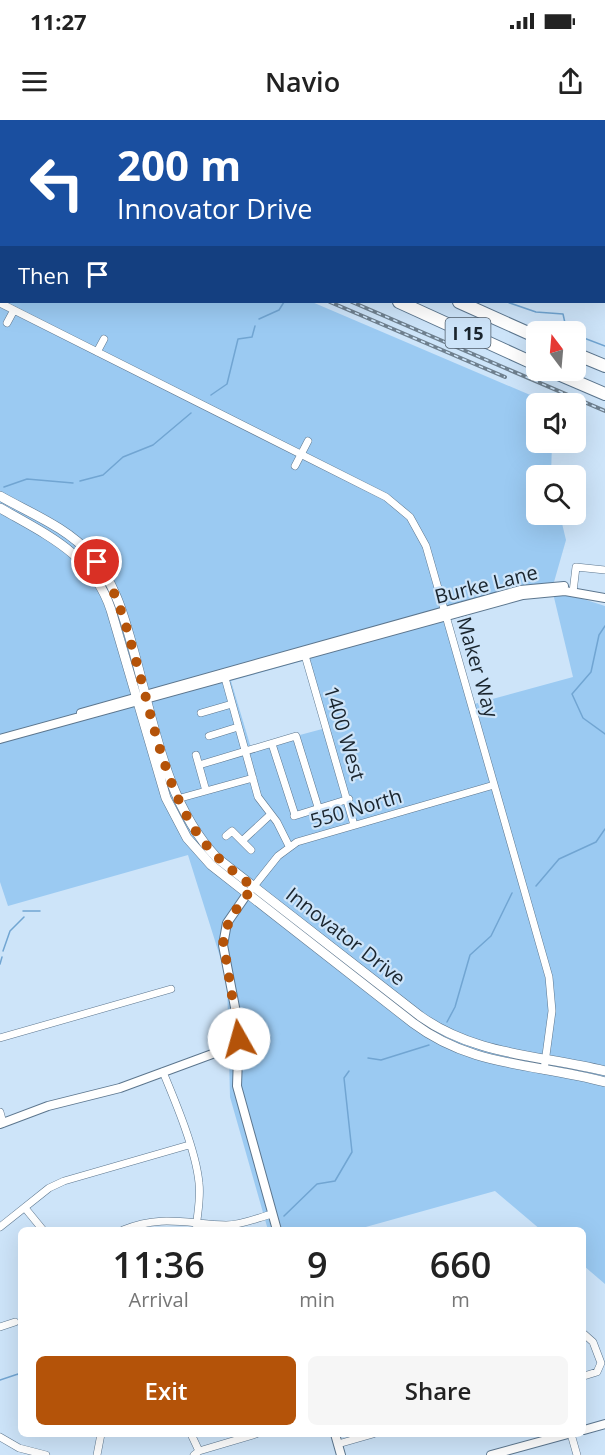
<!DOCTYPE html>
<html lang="en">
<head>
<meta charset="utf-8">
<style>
	body { margin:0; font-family:"Open Sans",sans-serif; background:#f6f6f6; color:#222; height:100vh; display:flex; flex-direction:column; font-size:22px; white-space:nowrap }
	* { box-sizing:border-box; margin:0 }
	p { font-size:20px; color:#767676 }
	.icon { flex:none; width:33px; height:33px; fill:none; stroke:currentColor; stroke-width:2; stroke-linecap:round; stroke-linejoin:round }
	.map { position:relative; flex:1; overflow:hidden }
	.panel { position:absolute; left:18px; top:1107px; width:568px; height:210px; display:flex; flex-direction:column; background:#fff; border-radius:9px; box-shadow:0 6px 24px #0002 }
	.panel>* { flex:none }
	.top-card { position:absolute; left:0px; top:0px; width:606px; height:183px; box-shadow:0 6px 24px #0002; background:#1a4fa0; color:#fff; overflow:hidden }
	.needle { width:39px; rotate:344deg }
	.fabs { position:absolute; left:526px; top:201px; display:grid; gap:12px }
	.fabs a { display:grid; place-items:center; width:60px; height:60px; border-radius:9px; background:#fff; box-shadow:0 6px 24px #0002; font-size:30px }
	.pin { position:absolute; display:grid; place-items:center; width:51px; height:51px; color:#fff; margin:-26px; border:3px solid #fff; border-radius:50%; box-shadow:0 2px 6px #0007 }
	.me { position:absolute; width:66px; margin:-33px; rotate:353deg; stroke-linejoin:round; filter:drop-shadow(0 0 4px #0008) }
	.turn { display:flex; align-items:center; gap:21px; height:126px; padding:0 18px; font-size:27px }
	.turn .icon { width:78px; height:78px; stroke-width:2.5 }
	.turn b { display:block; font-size:42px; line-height:51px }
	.then { display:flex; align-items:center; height:57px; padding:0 18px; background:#0003; gap:12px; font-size:22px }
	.eta { display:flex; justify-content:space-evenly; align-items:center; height:102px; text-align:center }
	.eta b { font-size:36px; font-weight:600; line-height:42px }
	.action { display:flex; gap:12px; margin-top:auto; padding:12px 18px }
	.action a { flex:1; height:69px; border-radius:9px; background:#b45309; color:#fff; font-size:24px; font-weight:600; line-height:69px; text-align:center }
	.action a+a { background:#f6f6f6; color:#222 }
	.status { display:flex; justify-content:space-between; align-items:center; height:42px; padding:0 30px; background:#fff; direction:ltr }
	.status svg { height:16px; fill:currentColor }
	header { display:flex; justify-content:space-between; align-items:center; height:78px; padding:0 18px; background:#fff; font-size:27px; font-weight:600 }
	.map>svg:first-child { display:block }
	.green { fill:#9bcaf2; fill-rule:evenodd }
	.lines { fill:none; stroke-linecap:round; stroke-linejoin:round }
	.stream { stroke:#71a5d2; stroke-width:1.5 }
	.minor-casing { stroke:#5c768e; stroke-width:8 }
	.tertiary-casing { stroke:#5c768e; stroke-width:10 }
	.secondary-casing { stroke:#5c768e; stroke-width:10 }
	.motorway-casing { stroke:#5c768e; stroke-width:14 }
	.minor { stroke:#fff; stroke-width:7 }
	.tertiary { stroke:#fff; stroke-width:8 }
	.secondary { stroke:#fff; stroke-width:9 }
	.motorway { stroke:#fff; stroke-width:12 }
	.rail-casing { stroke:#6f808f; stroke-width:4 }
	.rail { stroke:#cde4f9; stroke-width:1.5; stroke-dasharray:4.5; stroke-linecap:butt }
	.route { stroke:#b45309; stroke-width:10; stroke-dasharray:0 18 }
	.labels { text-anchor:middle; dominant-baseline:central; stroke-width:4.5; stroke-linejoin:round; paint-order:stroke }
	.shield { fill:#cde4f9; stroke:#505e6b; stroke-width:1.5 }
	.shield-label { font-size:18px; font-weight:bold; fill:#1a252e }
	.street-label { font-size:20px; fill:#1a252e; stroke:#cde4f9 }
</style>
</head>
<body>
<div class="status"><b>11:27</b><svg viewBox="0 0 49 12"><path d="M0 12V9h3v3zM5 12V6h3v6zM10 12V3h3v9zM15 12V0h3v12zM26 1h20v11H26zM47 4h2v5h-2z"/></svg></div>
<header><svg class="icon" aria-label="menu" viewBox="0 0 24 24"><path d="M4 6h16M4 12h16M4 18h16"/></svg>Navio<svg class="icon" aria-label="share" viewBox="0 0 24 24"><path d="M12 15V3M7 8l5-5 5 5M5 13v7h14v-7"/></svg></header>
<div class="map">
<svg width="605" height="1335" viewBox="0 0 605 1335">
	<rect width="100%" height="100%" fill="#cde4f9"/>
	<path class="green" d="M111,0H571V1L114,2Z
		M0,47L2,182H312L549,283L537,284V322L552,323L551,355L537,356V394L560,395L566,420L552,469L605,486V1164L584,1146V1110H541L495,1071L355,1110H268L230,977L227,859L188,735L8,786L0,762ZM552,469L573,557L474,584L448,500ZM306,540L326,608L251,628L231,561Z"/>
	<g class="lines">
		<path class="stream" d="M507,182L536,192L563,194L567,212
			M259,199L279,190L284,182
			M576,215L605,226
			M211,275L227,264L238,219L252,217L255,206
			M80,361L103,355L123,337L153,325L191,293
			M4,367L27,359L73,363
			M605,506L599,515L591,552L572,574L583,598L605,614
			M536,766L559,739L596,722L605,709
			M23,791H40
			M3,831L10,811L24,797
			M0,844L2,837
			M447,902L455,887L470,835L491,816L512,773
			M368,938L381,940L429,925
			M284,1096L317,1064L335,1061L352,1032L344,958L349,951
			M0,1260L18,1254L21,1259"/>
		<g class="minor-casing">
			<path id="minor" d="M604,52H605
				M0,183L386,377L410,397L426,426L549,857L552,891L544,950
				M7,203L14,190
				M97,232L104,219
				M295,346L308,321
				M573,472L576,447L605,450
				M304,532L354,705
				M225,558L258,677L277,702L289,726
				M201,593L232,584
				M209,616L238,607
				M272,624L295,695
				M196,635L206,671
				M199,645L296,616L318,687
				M177,679L253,658
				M294,696L349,679
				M226,716L232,711L251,730
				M242,721L270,695
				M251,770L278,736L297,722L494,665
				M0,918L171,869
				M163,952C176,983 196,1031 199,1063C201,1079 197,1095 196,1110
				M0,992L3,1003
				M25,1088L43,1110
				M0,1107L49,1068L64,1061L189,1025
				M123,1110C161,1094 188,1104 226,1105C242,1105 257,1098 272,1094
				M0,1207L15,1202
				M584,1214L593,1222L601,1243L597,1252L584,1256
				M191,1314L199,1331
				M571,1314L577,1335
				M0,1317L19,1328L46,1335
				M338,1324L373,1314
				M97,1335L101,1314
				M194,1335L199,1331L256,1314"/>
		</g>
		<g class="tertiary-casing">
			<path id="tertiary" d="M81,593L520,470L564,466
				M0,619L523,475L565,471L605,478
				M247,774L227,803L223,825L239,908L237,966L277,1110
				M0,1004L48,986L120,968L215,933L238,932
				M584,1310L605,1304
				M335,1314L341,1335
				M491,1335L568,1314"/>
		</g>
		<g class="secondary-casing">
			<path id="secondary" d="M0,376C30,393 68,408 91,435C114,461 123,493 132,525C153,597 164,682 217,738L420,896C476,936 541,935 605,951
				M0,388C47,415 93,435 111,490L166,678L187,718L211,745L413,903C473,948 536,943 605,962"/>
		</g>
		<g class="motorway-casing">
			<path id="motorway" d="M12,0L15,2
				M59,0L62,2
				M399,182L537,245
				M459,182L537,217
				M576,234L605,246
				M549,250L605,274"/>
		</g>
		<use href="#minor" class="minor"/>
		<use href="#tertiary" class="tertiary"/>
		<use href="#secondary" class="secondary"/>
		<use href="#motorway" class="motorway"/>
		<g class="rail-casing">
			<path id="rail" d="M0,26L2,27
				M0,39H2
				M330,182L505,257
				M352,182L605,291"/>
		</g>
		<use href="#rail" class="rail"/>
	</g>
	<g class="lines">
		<path class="route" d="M97,442C116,470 125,501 134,534C152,594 164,671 203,721C217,739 235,753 253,767L230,798L223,820L239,919"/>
	</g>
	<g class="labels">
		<rect class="shield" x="445.5" y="198" width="45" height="30" rx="4.5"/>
		<g class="shield-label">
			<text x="468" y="213">I 15</text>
		</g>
		<g class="street-label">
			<text transform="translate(486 464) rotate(-14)">Burke Lane</text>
			<text transform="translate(478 547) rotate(74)">Maker Way</text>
			<text transform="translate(345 613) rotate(73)">1400 West</text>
			<text transform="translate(356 688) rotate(-16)">550 North</text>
			<text transform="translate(346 816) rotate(38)">Innovator Drive</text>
		</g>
	</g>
</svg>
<div class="fabs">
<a><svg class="needle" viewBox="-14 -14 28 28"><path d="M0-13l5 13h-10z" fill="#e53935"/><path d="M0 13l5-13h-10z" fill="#767676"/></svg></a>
<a><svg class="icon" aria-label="sound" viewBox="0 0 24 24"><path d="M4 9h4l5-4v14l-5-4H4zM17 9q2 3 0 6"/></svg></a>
<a><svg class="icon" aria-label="search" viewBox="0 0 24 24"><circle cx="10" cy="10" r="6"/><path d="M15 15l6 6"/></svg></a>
</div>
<div class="pin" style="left:97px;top:442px;background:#d93025"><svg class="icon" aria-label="arrive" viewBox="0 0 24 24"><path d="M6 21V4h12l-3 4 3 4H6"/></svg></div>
<svg class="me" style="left:239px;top:919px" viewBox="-20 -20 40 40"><circle r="19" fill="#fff"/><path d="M0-13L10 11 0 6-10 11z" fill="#b45309"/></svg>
<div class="top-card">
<div class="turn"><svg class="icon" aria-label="left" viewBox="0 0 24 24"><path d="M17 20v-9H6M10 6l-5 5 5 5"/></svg><div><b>200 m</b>Innovator Drive</div></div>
<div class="then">Then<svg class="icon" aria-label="arrive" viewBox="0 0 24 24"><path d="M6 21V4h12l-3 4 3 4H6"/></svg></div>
</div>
<section class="panel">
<div class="eta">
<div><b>11:36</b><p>Arrival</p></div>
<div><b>9</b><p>min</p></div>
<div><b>660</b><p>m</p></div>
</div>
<div class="action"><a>Exit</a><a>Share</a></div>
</section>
</div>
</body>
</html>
